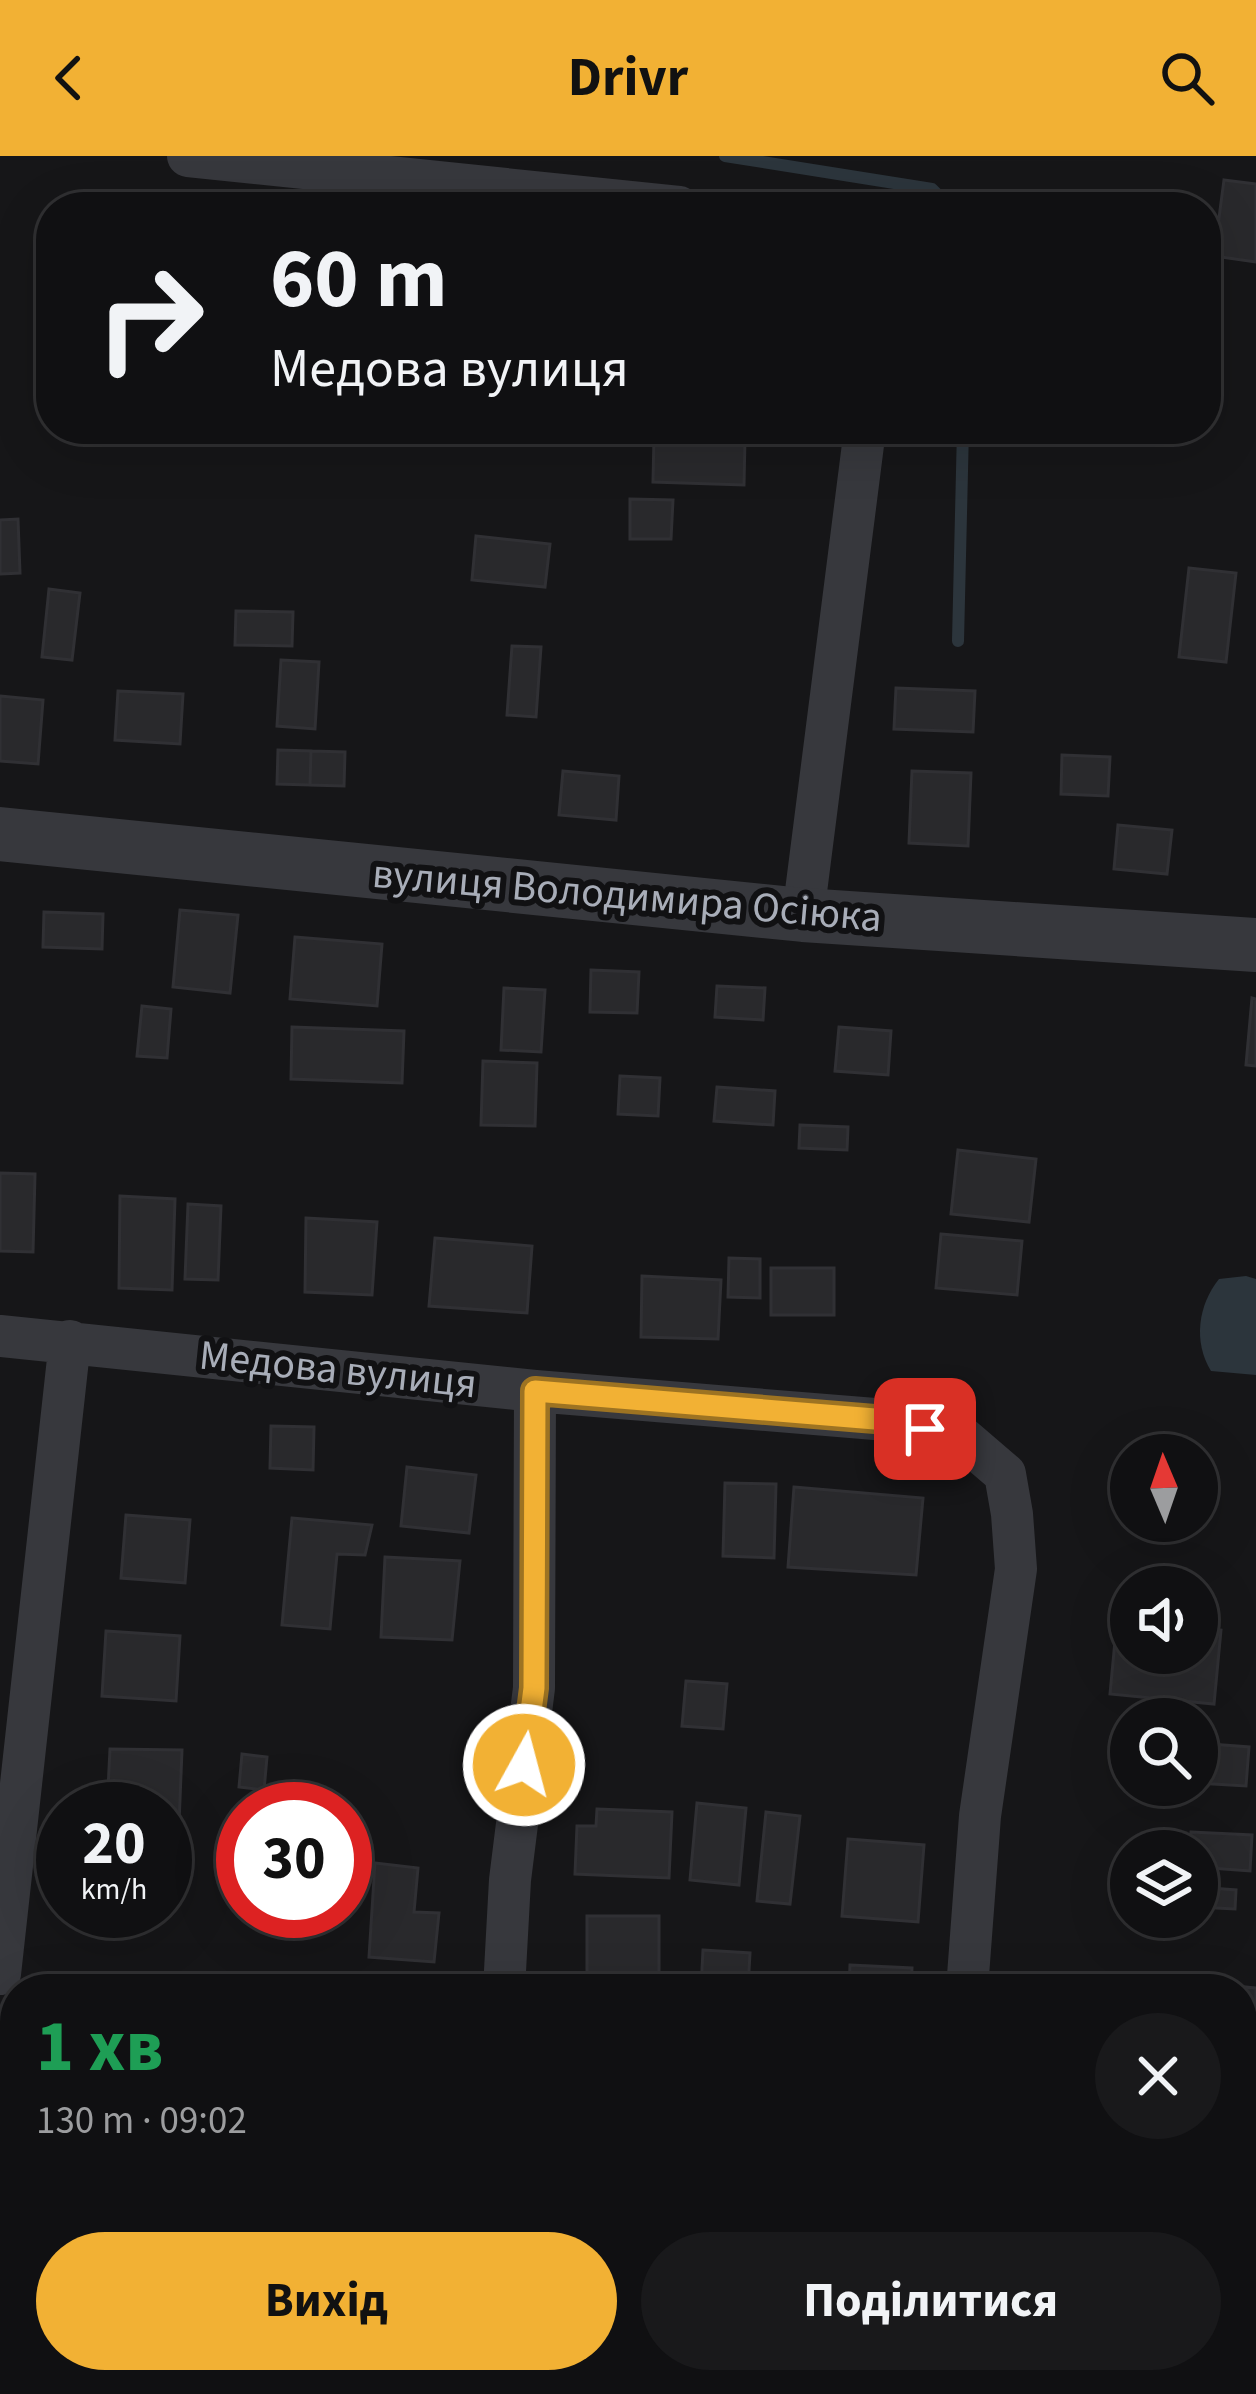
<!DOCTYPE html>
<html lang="uk">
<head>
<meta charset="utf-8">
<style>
	body { margin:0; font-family:"Source Sans 3",sans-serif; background:#19191b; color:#f1f3f6; height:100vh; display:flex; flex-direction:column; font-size:45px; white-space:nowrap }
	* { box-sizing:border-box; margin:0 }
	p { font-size:39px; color:#9c9d9f }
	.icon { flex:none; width:66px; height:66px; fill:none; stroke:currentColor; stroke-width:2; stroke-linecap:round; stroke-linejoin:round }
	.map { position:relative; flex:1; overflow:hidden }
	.side { position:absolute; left:0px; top:1818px; width:1257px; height:420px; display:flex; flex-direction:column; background:#101012; border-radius:48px 48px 0 0; box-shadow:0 12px 48px #0002,0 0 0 3px #303032 }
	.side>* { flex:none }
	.banner { position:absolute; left:36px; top:36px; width:1185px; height:252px; border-radius:48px; box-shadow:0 12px 48px #0002,0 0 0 3px #303032; background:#101012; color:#f1f3f6; overflow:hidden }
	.needle { width:78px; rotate:358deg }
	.fabs { position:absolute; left:1110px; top:1278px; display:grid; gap:24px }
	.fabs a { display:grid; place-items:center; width:108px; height:108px; border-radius:50%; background:#101012; box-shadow:0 12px 48px #0002,0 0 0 3px #303032; font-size:60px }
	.speed { position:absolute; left:36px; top:1626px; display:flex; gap:24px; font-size:60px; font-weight:700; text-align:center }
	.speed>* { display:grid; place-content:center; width:156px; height:156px; border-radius:50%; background:#101012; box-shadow:0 12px 48px #0002,0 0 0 3px #303032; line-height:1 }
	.speed small { font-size:30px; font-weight:400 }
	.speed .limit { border:18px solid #d22; background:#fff; color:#111 }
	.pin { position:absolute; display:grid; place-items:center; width:102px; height:102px; color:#fff; margin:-51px; border-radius:24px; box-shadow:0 6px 18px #0006 }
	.me { position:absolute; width:132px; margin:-66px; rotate:7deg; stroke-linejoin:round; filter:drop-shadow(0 0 9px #0008) }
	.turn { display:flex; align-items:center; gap:42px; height:252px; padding:0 36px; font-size:54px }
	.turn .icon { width:156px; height:156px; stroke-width:2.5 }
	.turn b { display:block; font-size:84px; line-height:102px }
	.round { display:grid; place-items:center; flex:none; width:126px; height:126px; border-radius:63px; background:#19191b }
	.overview { display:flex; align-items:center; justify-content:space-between; height:204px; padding:0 36px }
	h1 { font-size:72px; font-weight:700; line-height:90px; color:#1e9e55 }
	.action { display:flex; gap:24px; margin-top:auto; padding:24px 36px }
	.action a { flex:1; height:138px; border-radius:72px; background:#f2b134; color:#111; font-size:48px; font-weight:700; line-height:138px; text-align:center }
	.action a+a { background:#19191b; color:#f1f3f6 }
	header { display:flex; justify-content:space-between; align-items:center; height:156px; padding:0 36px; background:#f2b134; color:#111; font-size:54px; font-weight:700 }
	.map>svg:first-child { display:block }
	.green { fill:#1c231d }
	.water { fill:#2c353c }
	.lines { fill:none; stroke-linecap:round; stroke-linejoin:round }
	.stream { stroke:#2c353c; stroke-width:12 }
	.building { fill:#29292c; stroke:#303034; stroke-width:3 }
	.minor { stroke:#37383d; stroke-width:42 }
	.tertiary { stroke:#37383d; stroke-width:54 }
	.route-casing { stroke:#9d7322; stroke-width:30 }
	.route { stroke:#f2b134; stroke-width:21 }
	.labels { text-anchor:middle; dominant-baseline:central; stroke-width:12; stroke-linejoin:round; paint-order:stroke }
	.street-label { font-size:42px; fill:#a8adb8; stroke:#111113 }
</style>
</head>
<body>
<header><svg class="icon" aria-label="back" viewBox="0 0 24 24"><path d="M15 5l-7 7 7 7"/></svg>Drivr<svg class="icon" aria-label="search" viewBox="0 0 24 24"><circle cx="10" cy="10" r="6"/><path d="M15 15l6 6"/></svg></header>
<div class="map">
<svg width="1256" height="2238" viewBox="0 0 1256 2238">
	<rect width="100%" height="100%" fill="#161618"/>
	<path class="green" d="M850,2223H948L942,2238H841Z"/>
	<path class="water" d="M1246,1120L1256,1123V1219L1211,1215C1193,1186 1198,1149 1219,1123Z"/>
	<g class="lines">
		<path class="stream" d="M725,0L932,33L950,51
			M958,485L963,273"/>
	</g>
	<path class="building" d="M1224,24L1256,28V106L1214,100Z
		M654,280L745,282L744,329L653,326Z
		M630,343L673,344L671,383H630Z
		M18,363L20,417L0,418V364Z
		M476,380L550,388L545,431L472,424Z
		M1189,412L1236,417L1226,506L1179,501Z
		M49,433L80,437L72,504L42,501Z
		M236,455L293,456L292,490L235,489Z
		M512,490L541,491L536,561L507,559Z
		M281,504L319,506L315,573L277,570Z
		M896,532L975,535L973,576L894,573Z
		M118,535L183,538L180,588L115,584Z
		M0,540L43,544L38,608L0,605Z
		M278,594L311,595L310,629L277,628Z
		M311,595L345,596L344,630L310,629Z
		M1062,599L1110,601L1108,640L1061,638Z
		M563,615L619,620L616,664L559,659Z
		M912,615L971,617L968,690L909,687Z
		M1118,669L1172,674L1167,718L1114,713Z
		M180,754L238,759L230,837L173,831Z
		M44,756L103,758L102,793L43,791Z
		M295,781L382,788L377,850L290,843Z
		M591,814L639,816L637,857L590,856Z
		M717,830L765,832L763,864L715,861Z
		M504,832L545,834L541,896L501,894Z
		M1252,842L1256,843V910L1246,909Z
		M142,850L171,853L167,902L137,900Z
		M292,871L404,875L402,927L291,923Z
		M839,871L891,875L888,919L835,915Z
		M483,905L537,907L535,970L481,969Z
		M620,920L660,922L658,960L618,958Z
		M717,931L775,935L773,969L714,965Z
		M800,969L848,971L847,994L799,992Z
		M958,994L1036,1003L1029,1066L951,1058Z
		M0,1017L35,1018L33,1096L0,1095Z
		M120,1040L175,1043L172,1134L119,1132Z
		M188,1048L221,1050L218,1124L185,1123Z
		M306,1062L377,1066L372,1139L305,1136Z
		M941,1078L1022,1085L1017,1139L936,1132Z
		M435,1082L532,1090L527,1157L429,1150Z
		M729,1102L760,1103V1142L728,1141Z
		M771,1112H834V1159H771Z
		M642,1120L721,1124L718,1183L641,1181Z
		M271,1270L314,1271L313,1314L270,1312Z
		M407,1311L476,1319L469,1377L401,1370Z
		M725,1327L776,1328L774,1402L723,1400Z
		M794,1331L923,1342L916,1419L788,1411Z
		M126,1359L190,1364L185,1427L121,1422Z
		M292,1362L372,1369L365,1399L337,1398L330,1473L282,1469Z
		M385,1401L460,1405L452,1484L381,1481Z
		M1117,1464L1131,1466V1497H1197V1472L1221,1474L1214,1548L1110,1538Z
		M106,1475L180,1480L176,1545L102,1540Z
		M686,1525L727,1528L723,1573L682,1570Z
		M1197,1587L1249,1591L1246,1630L1197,1627Z
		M110,1593L182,1594L179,1668H165V1653H107Z
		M242,1598L267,1601L264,1634L239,1631Z
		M697,1647L746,1652L739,1729L690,1724Z
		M597,1653L672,1656L669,1722L575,1718L577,1670H596Z
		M766,1656L800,1660L790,1748L757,1745Z
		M1191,1676L1252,1679L1250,1715L1197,1711V1695H1189Z
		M848,1683L924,1689L918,1766L842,1760Z
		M345,1691L362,1692L358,1735L345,1734Z
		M375,1707L418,1712L414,1756L439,1757L434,1806L369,1801Z
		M1197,1731L1236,1734L1235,1753L1197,1751Z
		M587,1760H659V1833H610V1820H587Z
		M703,1794L750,1797L748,1833H701Z
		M850,1809L912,1812L911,1833H849Z
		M1185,1825L1256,1832V1895L1242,1894V1833H1184Z
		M0,2126L15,2135V2203L0,2195Z
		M51,2223H96L87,2238H76Z
		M667,2223H749L740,2238H659Z
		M1070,2223H1158L1156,2238H1068Z
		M582,2225L606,2238H575Z"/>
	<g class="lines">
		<path class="minor" d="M188,0L679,51
			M803,759L865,273
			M0,1180L535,1235L887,1264L963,1282L1005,1318L1012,1358L1016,1413L980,1660L967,1833
			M0,1818L70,1185
			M504,1833L510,1724L534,1532L535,1235
			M1242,1984L1256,1986
			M316,2238L325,2223
			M817,2238L825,2223"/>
		<path class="tertiary" d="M0,678L803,759L1256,789"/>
	</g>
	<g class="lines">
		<g class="route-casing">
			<path id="route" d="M524,1609L534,1532L535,1235L887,1264L925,1273"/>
		</g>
		<use href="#route" class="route"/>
	</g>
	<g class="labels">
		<g class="street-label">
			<text transform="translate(627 740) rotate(5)">вулиця Володимира Осіюка</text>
			<text transform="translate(338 1214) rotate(6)">Медова вулиця</text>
		</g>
	</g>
</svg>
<div class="fabs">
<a><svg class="needle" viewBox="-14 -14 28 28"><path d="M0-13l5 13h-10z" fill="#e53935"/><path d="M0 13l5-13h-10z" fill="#9c9d9f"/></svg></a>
<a><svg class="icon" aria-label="sound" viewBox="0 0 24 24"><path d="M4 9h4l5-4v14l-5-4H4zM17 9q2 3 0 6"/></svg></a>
<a><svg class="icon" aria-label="search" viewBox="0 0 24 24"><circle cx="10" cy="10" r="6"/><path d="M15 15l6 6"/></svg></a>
<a><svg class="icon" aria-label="layers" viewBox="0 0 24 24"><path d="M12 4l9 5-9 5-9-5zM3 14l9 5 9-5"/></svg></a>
</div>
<div class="speed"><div>20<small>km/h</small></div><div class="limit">30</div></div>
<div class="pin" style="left:925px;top:1273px;background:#d93025"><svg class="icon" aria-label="arrive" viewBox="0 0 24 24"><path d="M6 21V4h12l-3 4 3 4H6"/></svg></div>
<svg class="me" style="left:524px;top:1609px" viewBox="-20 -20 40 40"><circle r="17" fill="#f2b134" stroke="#fff" stroke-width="3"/><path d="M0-11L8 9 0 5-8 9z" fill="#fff"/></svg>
<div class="banner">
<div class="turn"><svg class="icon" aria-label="right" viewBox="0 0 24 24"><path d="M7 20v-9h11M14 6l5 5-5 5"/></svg><div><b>60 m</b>Медова вулиця</div></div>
</div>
<section class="side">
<div class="overview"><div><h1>1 хв</h1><p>130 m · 09:02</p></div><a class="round"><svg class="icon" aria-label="close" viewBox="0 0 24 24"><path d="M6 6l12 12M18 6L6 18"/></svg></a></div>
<div class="action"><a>Вихід</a><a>Поділитися</a></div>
</section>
</div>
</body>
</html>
